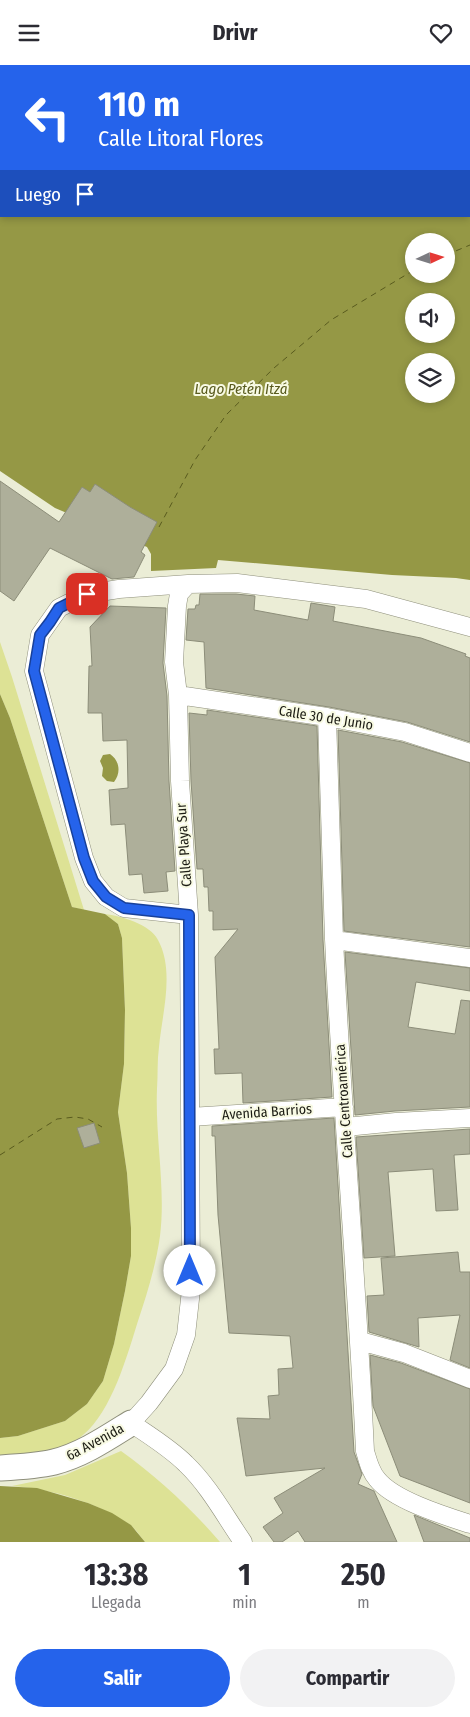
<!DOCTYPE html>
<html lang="es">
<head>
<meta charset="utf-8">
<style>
	body { margin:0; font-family:"Fira Sans Condensed",sans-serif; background:#f2f2f3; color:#2b2b33; height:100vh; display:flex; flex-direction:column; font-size:19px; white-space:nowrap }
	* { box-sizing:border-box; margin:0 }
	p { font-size:16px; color:#7c7c81 }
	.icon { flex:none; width:28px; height:28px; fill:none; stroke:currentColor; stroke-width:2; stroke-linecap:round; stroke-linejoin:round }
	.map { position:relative; height:1477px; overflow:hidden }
	.side { display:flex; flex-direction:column; background:#fff; flex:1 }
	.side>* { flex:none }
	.banner { position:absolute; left:0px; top:0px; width:470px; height:152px; box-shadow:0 2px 8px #0003; background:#2563eb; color:#fff; overflow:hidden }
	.needle { width:32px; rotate:86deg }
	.fabs { position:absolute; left:405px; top:168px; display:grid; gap:10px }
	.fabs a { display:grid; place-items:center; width:50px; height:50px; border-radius:50%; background:#fff; box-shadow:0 2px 8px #0003; font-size:25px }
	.pin { position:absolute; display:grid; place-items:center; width:42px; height:42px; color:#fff; margin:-21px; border-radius:10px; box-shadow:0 2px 8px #0006 }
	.me { position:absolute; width:55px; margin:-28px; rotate:0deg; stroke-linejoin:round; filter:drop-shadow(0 0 4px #0008) }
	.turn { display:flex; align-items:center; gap:18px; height:105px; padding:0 15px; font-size:22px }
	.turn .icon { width:65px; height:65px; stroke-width:2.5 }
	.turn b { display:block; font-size:35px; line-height:42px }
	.then { display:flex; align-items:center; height:48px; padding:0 15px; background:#0003; gap:10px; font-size:19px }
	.eta { display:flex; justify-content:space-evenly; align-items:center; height:85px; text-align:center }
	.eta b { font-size:30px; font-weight:700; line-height:35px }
	.action { display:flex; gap:10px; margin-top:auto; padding:10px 15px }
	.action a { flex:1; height:58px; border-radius:30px; background:#2563eb; color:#fff; font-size:20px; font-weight:700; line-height:58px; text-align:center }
	.action a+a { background:#f2f2f3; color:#2b2b33 }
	header { display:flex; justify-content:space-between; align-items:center; height:65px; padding:0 15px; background:#fff; font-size:22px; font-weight:700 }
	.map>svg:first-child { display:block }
	.green { fill:#dde295 }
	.water { fill:#959845; fill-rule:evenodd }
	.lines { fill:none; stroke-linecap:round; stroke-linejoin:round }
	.ferry { stroke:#595b1e; stroke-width:1; stroke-dasharray:6 5; stroke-linecap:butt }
	.building { fill:#aeaf9a; stroke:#8c8d79 }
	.street-casing { stroke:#8e8f7b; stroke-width:19 }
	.secondary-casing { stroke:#8e8f7b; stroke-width:27 }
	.street { stroke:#fff; stroke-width:18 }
	.secondary { stroke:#fff; stroke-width:25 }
	.route-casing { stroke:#184099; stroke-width:12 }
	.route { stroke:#2563eb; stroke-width:9 }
	.labels { text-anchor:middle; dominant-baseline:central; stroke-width:4; stroke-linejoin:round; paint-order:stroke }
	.street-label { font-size:14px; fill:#1c1c14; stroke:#f8fae3 }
	.water-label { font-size:15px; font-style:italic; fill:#595b1e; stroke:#f8fae3 }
</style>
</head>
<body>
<header><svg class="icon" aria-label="menu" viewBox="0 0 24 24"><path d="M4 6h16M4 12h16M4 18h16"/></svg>Drivr<svg class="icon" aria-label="heart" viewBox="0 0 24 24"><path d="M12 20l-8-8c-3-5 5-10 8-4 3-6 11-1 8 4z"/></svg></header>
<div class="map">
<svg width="470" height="1477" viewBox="0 0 470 1477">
	<rect width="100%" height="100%" fill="#ebedd6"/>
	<path class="green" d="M0,577L12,612L84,845L72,842L10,653L0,629Z
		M105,849C121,851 150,859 158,875C175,906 162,949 159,982C157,996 158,1010 157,1024C155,1073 166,1123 160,1171C156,1200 147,1229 138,1256C127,1291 112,1346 83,1370C60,1389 28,1391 0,1390V1373L18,1371L65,1356L87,1339L103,1316L114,1279L125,1226L131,1191V1163L127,1108L118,1047L124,999L125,945L122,873L118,859Z
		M121,1386C157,1412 191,1443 220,1477H145C140,1471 135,1463 129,1459C96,1437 51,1424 12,1421L65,1410Z"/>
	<path class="water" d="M0,0H470V515L456,513L392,510L218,495L216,503L151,506V489L147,482L55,443L0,406ZM1,1H469V151H1ZM414,176H446V209H414ZM414,236H446V269H414ZM414,296H446V329H414Z
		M0,629L10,653L72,842L105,849L118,859L122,873L125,945L124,999L118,1047L127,1108L131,1163V1191L125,1226L114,1279L103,1316L87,1339L65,1356L18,1371L0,1373Z
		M110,689C120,696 121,708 114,717L107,716L102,711L103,703L100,696L103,690Z
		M0,1421L37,1423L88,1438L112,1448L131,1460L145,1477H0Z"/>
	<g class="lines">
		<path class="ferry" d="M446,190L470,180
			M159,462L195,395L226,350L274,303L331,255L414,205
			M0,1090L57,1054L75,1052L88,1054L102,1062"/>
	</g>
	<path class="building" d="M0,416L59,457L82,422L90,427L95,419L130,442L157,457L141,487L145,490L134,512L112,514L50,483L14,536L0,526Z
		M200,529H236L255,531L254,545L308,555L311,538L335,542L333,556L421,573L466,589L465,591L470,593V677L407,657L329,642L206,623L204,577L186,575L188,544H195L196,540H199Z
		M110,541L166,543L163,598L167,631L169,716L175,806L166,807L168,826L144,828L142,809L129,810L125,759L111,760L109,725L128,723L127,675L103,676L102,648H88L89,601H92L90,562Z
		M207,645L317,661L323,875L332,1032L243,1038L242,1008L215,1009L214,984H219L215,892L238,864L213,865V846H209L208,822H204L203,804H197L191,716L189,648L207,650Z
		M338,665L402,677L470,698V882L344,866Z
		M345,887L470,903V926L416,917L408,962L455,969L461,935L470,936V1042L395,1046L355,1050Z
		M334,1053L354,1387L362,1409L358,1419L374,1426L397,1477H305L298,1466L282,1477H274L263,1462L283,1448L274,1433L325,1403L246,1411L237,1353L270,1354L268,1331L279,1330L278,1304L293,1303L290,1271L229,1268L218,1150L215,1071H212V1061Z
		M94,1058L100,1078L84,1083L77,1063Z
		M470,1064V1089L454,1090L458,1145L436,1146L433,1104L388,1107L395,1191L364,1193L356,1072Z
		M458,1187L460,1207H470V1303L450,1295L460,1250L418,1253L419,1282L369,1267L367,1231L384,1230L381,1193Z
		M370,1290L401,1298L470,1324V1438L400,1411L373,1341Z
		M414,1450L470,1473V1477H424Z"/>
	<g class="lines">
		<g class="street-casing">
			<path id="street" d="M188,519L179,529L177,541L174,597L178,630L180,716L189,850L191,1225L186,1270L174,1304L149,1338L131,1358C150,1371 170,1383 186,1399C209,1421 225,1451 243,1477
				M178,630L327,652L405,667L470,688
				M327,652C329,726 331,800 334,874C342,1045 357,1215 365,1386C368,1396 370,1406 377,1414C393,1435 445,1451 470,1459
				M189,850L124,843L106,832L93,816L84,793L34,606L40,570L59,543L87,529L119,524L188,519L237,518L366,534L470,562
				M334,875L470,893
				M190,1052L344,1042
				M346,1062L396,1057L470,1053
				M360,1276L404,1288L470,1314"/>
		</g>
		<g class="secondary-casing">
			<path id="secondary" d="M0,1403C18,1402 37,1401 54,1397C82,1390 107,1373 131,1358"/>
		</g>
		<use href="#street" class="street"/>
		<use href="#secondary" class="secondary"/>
	</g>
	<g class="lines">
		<g class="route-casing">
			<path id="route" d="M87,529L59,543L50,557L40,570L34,606L84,793L93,816L106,832L124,843L189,850L190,1206"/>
		</g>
		<use href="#route" class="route"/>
	</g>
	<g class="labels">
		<g class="street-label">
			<text transform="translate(326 653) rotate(9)">Calle 30 de Junio</text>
			<text transform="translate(184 780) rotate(-94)">Calle Playa Sur</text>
			<text transform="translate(344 1036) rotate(-94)">Calle Centroamérica</text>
			<text transform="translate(267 1047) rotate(-4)">Avenida Barrios</text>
			<text transform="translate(95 1377) rotate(-28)">6a Avenida</text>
		</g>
		<g class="water-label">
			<text x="241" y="324">Lago Petén Itzá</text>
		</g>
	</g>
</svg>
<div class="fabs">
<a><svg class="needle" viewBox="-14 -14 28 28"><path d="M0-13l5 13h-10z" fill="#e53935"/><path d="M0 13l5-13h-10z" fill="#7c7c81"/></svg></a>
<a><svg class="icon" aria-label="sound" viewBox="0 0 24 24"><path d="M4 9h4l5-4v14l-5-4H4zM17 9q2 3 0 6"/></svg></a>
<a><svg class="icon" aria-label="layers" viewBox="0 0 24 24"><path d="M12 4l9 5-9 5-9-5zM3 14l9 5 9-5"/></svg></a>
</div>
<div class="pin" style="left:87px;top:529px;background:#d93025"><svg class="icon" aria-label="arrive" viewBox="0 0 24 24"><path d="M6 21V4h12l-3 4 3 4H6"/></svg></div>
<svg class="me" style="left:190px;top:1206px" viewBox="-20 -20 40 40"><circle r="19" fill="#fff"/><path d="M0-13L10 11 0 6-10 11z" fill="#2563eb"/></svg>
<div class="banner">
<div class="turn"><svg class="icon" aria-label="left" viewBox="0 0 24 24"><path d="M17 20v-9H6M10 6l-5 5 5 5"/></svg><div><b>110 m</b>Calle Litoral Flores</div></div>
<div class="then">Luego<svg class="icon" aria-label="arrive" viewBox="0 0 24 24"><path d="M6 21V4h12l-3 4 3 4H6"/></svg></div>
</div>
</div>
<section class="side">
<div class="eta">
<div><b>13:38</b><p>Llegada</p></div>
<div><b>1</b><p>min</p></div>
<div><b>250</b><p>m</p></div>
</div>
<div class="action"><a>Salir</a><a>Compartir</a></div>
</section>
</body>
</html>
